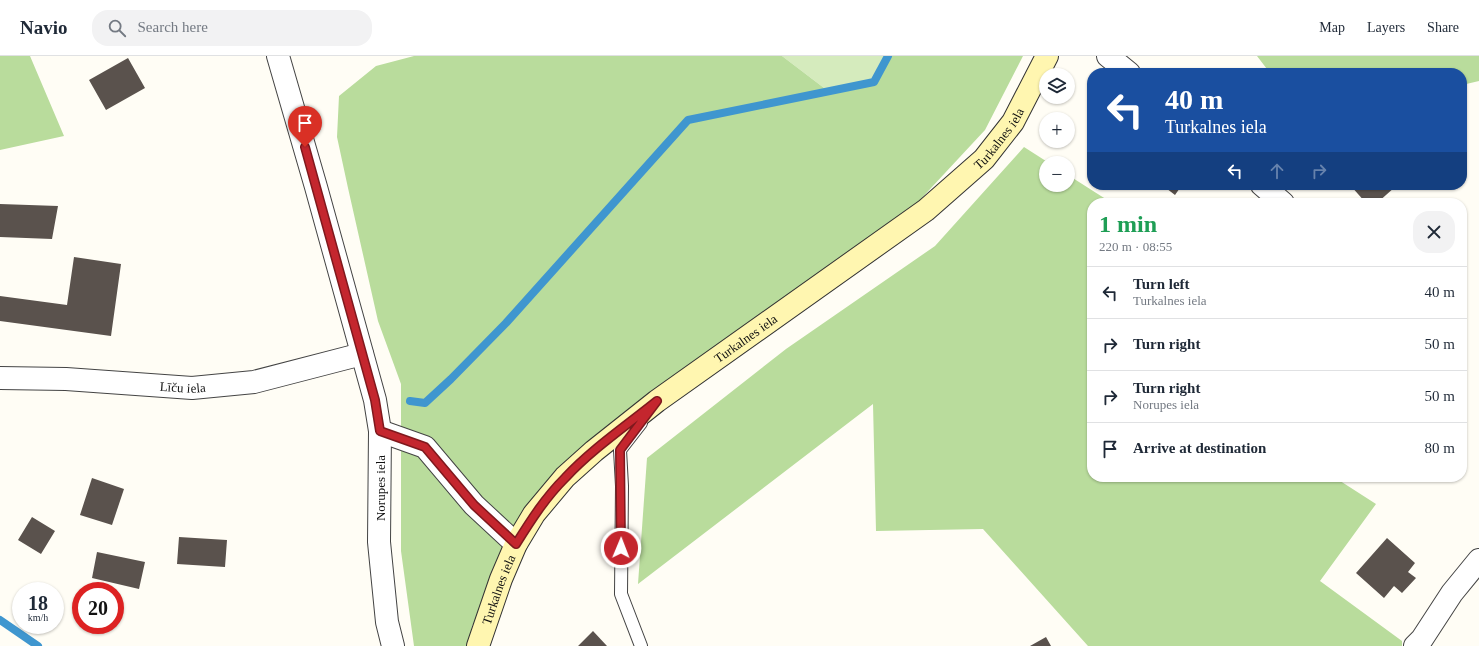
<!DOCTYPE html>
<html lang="en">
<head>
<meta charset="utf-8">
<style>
	body { margin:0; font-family:"Times New Roman",serif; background:#f2f2f3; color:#1f2937; height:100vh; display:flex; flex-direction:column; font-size:15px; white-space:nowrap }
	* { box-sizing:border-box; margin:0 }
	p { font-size:13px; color:#747a83 }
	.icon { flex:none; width:22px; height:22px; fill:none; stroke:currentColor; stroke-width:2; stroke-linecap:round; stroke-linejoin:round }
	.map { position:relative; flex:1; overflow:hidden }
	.side { position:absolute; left:1087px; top:142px; width:380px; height:284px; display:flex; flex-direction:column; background:#fff; border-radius:16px; box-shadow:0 1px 3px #0004 }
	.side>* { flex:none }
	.banner { position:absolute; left:1087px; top:12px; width:380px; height:122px; border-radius:16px; box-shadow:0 1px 3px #0004; background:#1a4fa0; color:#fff; overflow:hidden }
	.fabs { position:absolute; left:1039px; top:12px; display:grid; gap:8px }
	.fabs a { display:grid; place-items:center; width:36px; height:36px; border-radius:50%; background:#fff; box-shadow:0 1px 3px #0004; font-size:20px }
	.speed { position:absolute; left:12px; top:526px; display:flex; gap:8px; font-size:20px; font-weight:700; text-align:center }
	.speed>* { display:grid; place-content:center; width:52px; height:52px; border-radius:50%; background:#fff; box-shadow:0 1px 3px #0004; line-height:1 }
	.speed small { font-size:10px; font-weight:400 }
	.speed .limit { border:6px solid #d22; background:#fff; color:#111 }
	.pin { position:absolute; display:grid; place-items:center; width:34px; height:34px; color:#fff; margin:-41px -17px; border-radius:50% 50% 50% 0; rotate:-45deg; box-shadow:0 0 4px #0007 }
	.pin .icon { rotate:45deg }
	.me { position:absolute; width:44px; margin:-22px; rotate:1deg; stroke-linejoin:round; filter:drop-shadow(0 0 3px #0008) }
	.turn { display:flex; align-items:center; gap:14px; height:84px; padding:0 12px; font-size:18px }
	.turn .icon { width:52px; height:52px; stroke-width:2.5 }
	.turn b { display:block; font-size:28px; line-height:34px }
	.lanes { display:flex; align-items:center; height:38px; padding:0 12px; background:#0003; justify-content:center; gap:20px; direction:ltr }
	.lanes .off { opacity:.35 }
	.round { display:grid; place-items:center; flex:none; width:42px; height:42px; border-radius:16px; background:#f2f2f3 }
	.headline { display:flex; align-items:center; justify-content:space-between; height:68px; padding:0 12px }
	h1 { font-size:24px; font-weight:800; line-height:30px; color:#1e9e55 }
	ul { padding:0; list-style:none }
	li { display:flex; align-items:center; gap:12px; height:52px; padding:0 12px; border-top:1px solid #e0e1e3 }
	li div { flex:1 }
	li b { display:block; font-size:15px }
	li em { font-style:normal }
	header { display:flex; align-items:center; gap:24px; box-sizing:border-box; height:56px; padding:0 20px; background:#fff; border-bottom:1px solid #e0e1e3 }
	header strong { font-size:19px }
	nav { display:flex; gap:22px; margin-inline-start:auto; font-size:14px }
	.search { width:280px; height:36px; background:#f2f2f3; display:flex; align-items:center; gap:10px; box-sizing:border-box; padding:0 14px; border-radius:16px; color:#747a83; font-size:15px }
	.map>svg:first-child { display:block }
	.green { fill:#d5ebbd }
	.forest { fill:#b9dc9c }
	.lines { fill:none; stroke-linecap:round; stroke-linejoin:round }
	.stream { stroke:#3f96cf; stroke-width:8 }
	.building { fill:#5a524d }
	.lane-casing { stroke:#444; stroke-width:14 }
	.street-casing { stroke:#444; stroke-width:24 }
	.secondary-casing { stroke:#333; stroke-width:24 }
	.lane { stroke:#fff; stroke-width:12 }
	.street { stroke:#fff; stroke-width:22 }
	.secondary { stroke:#fff6b0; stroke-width:22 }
	.route-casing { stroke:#7f191e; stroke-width:10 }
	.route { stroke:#c4262e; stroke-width:7 }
	.labels { text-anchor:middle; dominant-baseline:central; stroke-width:4; stroke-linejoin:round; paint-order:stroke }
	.street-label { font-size:13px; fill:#111; stroke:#fff }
</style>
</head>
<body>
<header>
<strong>Navio</strong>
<div class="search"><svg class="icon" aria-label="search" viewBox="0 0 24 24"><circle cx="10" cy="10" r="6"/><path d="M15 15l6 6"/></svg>Search here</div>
<nav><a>Map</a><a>Layers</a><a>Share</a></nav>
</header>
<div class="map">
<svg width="1479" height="590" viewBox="0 0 1479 590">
	<rect width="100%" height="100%" fill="#fffdf5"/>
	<path class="green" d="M782,0H888L874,26L828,35Z"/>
	<path class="forest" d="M0,0H30L64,80L0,94Z
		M414,0H782L828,35L874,26L888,0H1023L985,74L905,160L547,429L472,570L469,590H414L401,495V328L378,265L348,132L337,81L339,40L376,10Z
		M1257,0H1479V25L1462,29V17H1270Z
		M1024,91L1049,107H1046V129H1068V119L1112,147H1092V421H1334L1376,448L1320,525L1402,585V590H1088L983,473L876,475L873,348L638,528L647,402L786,293L935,190Z"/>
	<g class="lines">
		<path class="stream" d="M410,345L425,347L451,323L506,267L688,64L874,26L888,0
			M0,564L38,590"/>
	</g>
	<path class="building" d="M128,2L145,32L106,54L89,24Z
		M1162,129H1182L1175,139Z
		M1350,129H1393L1395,131L1377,147H1366Z
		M0,148L58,150L52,183L0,181Z
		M74,201L121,208L111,280L0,265V240L67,249Z
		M92,422L124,433L112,469L80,459Z
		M32,461L55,475L41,498L18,484Z
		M179,481L227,484L225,511L177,508Z
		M1387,482L1415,507L1408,516L1416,522L1402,537L1394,530L1384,542L1356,517Z
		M97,496L145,506L139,533L92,522Z
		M593,575L607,590H578Z
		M1046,581L1051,590H1030Z"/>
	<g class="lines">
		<g class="lane-casing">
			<path id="lane" d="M641,590L621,538L622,430L620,394L641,367"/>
		</g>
		<g class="street-casing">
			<g id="street">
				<path d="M278,0L316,131L375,344L380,375L379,486L387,566L393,590"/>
				<path d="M1108,0L1129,17"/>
				<path d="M1262,129L1283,147"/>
				<path id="s1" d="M0,322L66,323L192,332L254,326L362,298"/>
				<path d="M380,375L425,391L474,449L516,488"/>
				<path d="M1415,590L1422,583L1452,537L1479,504"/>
			</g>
		</g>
		<g class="secondary-casing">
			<g id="secondary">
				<path id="s2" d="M478,590L501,523L516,488L534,458L565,421L594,395L657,345L926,154L984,103L1013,66L1047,0"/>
			</g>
		</g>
		<use href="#lane" class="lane"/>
		<use href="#street" class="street"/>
		<use href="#secondary" class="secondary"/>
	</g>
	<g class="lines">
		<g class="route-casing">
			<path id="route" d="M305,91L375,344L380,375L425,391L474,449L516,488C531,464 545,442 565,422C592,393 626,370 657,345L620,394L621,492"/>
		</g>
		<use href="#route" class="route"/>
	</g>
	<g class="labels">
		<g class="street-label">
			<text stroke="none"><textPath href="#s2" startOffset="744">Turkalnes iela</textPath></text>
			<text stroke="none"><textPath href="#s2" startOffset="420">Turkalnes iela</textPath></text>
			<text stroke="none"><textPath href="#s1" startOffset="183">Līču iela</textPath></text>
			<text transform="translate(380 432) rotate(-90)">Norupes iela</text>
			<text stroke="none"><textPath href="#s2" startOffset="60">Turkalnes iela</textPath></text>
		</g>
	</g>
</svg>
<div class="fabs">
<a><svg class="icon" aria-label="layers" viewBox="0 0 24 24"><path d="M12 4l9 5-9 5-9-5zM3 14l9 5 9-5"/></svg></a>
<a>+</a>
<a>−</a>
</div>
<div class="speed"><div>18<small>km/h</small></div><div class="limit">20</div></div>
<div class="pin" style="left:305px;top:91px;background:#d93025"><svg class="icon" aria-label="arrive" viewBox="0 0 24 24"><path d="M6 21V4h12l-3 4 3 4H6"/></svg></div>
<svg class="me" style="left:621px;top:492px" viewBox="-20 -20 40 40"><circle r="17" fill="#c4262e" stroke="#fff" stroke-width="3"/><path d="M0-11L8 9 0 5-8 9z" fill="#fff"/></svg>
<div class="banner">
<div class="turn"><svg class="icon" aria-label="left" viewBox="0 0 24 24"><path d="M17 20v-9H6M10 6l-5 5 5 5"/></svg><div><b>40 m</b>Turkalnes iela</div></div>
<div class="lanes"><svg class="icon" aria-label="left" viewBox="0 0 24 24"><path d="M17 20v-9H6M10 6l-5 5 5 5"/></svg><svg class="icon off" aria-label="ahead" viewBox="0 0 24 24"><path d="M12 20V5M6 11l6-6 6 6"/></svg><svg class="icon off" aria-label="right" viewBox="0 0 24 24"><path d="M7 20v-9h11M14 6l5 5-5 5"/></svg></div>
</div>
<section class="side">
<div class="headline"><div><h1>1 min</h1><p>220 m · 08:55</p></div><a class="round"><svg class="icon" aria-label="close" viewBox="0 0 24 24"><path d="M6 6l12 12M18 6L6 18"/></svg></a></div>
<ul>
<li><svg class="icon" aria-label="left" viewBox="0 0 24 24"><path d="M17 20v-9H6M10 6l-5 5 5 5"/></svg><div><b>Turn left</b><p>Turkalnes iela</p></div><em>40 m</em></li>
<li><svg class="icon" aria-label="right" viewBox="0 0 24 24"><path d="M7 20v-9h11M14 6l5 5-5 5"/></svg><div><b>Turn right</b></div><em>50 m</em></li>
<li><svg class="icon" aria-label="right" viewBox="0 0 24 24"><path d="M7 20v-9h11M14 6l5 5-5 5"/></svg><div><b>Turn right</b><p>Norupes iela</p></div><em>50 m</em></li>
<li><svg class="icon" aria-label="arrive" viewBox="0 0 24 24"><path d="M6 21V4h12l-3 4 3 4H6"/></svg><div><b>Arrive at destination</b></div><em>80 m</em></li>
</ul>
</section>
</div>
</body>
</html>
